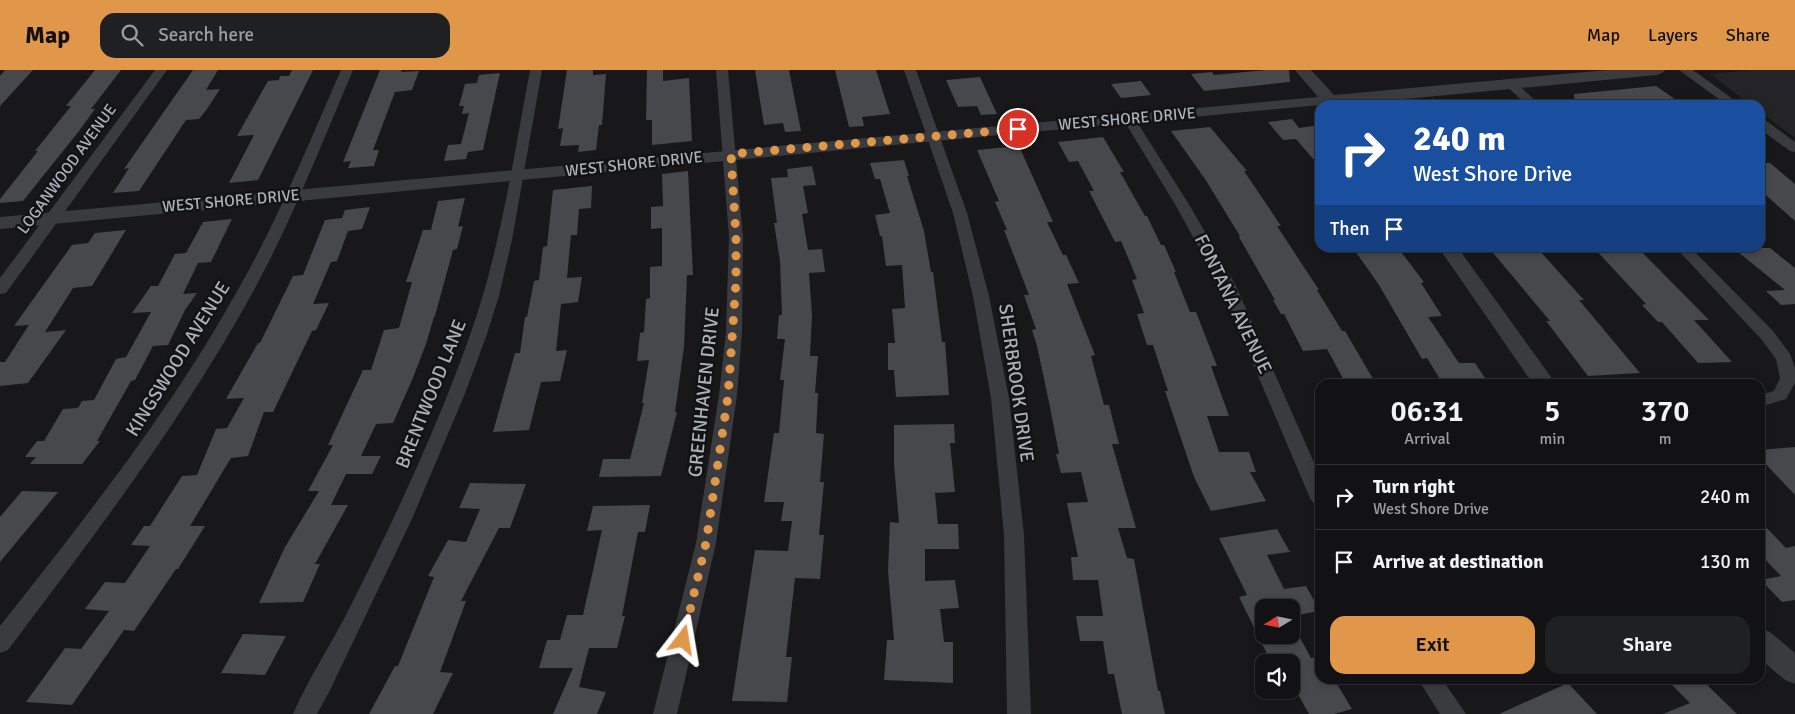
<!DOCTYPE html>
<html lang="en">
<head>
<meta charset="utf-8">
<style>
	body { margin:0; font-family:Signika,sans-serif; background:#1f2022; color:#f1f3f6; height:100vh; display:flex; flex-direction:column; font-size:19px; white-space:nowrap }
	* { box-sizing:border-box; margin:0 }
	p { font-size:16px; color:#9c9ea0 }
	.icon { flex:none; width:28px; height:28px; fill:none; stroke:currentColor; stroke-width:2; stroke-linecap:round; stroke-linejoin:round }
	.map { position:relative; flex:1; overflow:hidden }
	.sheet { position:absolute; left:1315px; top:309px; width:450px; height:305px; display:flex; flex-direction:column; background:#121214; border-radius:15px; box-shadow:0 2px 8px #0003,0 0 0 1px #313234 }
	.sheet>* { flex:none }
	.top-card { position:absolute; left:1315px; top:30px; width:450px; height:152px; border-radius:15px; box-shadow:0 2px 8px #0003,0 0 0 1px #313234; background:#1a4fa0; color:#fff; overflow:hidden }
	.needle { width:32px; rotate:260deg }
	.fabs { position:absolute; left:1255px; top:529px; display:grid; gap:10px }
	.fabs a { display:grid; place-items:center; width:45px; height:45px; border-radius:10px; background:#121214; box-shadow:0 2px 8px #0003,0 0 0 1px #313234; font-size:25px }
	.pin { position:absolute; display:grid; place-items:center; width:42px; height:42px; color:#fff; margin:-21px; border:2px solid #fff; border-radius:50%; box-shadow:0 1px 5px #0007 }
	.me { position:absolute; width:55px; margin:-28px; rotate:14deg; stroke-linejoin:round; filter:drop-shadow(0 0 4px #0008) }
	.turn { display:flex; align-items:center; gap:18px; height:105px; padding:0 15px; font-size:22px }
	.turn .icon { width:65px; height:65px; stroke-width:2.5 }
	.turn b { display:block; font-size:35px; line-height:42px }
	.then { display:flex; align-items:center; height:48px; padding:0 15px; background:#0003; gap:10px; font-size:19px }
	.eta { display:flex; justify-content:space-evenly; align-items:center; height:85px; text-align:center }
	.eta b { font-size:30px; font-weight:600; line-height:35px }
	.cta { display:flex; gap:10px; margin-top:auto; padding:10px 15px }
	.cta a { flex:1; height:58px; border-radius:15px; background:#e09749; color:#111; font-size:20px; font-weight:600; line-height:58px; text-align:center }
	.cta a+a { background:#1f2022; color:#f1f3f6 }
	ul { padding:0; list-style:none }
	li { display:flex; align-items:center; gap:15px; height:65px; padding:0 15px; border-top:1px solid #313234 }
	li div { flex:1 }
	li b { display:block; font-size:19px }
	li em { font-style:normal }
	header { display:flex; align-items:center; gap:30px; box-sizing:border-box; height:70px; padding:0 25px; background:#e09749; color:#111 }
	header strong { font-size:24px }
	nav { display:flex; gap:28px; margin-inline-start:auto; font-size:18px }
	.search { width:350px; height:45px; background:#1f2022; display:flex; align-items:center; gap:12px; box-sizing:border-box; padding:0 18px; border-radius:15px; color:#9c9ea0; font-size:19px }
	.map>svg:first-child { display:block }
	.built { fill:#242426 }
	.building { fill:#47484c }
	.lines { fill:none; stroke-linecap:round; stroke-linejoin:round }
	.minor { fill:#393b3e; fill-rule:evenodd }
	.tertiary { fill:#393b3e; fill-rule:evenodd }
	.route { stroke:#e09749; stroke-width:9; stroke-dasharray:0 16.2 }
	.labels { text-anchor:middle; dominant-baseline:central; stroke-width:5; stroke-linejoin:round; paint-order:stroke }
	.far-street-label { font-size:16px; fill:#abb1b8; stroke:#131315 }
	.street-label { font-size:19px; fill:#abb1b8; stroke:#131315 }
</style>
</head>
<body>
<header>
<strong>Map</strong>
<div class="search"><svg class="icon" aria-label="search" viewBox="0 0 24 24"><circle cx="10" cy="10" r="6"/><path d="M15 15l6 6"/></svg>Search here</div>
<nav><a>Map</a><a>Layers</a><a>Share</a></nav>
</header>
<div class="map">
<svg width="1795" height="644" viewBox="0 0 1795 644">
	<rect width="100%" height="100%" fill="#18181a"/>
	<path class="built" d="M1751,0H1795V68L1760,42V35H1751L1710,4Z"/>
	<path class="building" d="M5,0H33L0,36V6Z
		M95,0H121L91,39H95L79,61L23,131L0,133V129L38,81H35L71,36H66Z
		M193,0H218L206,20L220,19L207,39L199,49L186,50L139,121L113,123L129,98L124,99Z
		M292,0H313L258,110L229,113L254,65L237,66L268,11L279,10L280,6H289Z
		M380,0H402L401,2L419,1L412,20L395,22L373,80H379L374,96L348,98L351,91L343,92Z
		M567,0H593V5L606,4L602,55H599L596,80L578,82L579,75L560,76L563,58L558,59Z
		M647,0H663V11L689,8L692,71L652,75V50H646Z
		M755,0H789L801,61L785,62L783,53L764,55Z
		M835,0H876L890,44L862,47L864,56L849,57Z
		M1266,0H1289L1290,12L1204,21L1191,4L1212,2L1214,5Z
		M500,3L483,80L468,82L466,89L444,91L448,75L461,74L469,43L462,44L464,36H459L465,14L477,13L479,5Z
		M980,7L997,44L981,45L977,36L958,37L946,10Z
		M1141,11L1151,25L1121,28L1111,14Z
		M1656,16L1679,32L1650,35H1575L1574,24Z
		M1292,49L1299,58L1313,56L1320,64V97L1296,69L1283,70L1268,52Z
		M1210,57L1247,101H1244L1281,156H1277L1319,220H1317L1342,261H1345L1376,314H1346L1327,279L1303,281L1284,244H1281L1273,230H1275L1239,167L1240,166L1205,109L1171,61Z
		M1103,67L1124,102H1120L1145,146H1147L1161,175H1164L1176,202H1174L1190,242H1196L1217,296H1211L1229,346H1207L1219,382H1249L1256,402H1250L1266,431L1211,441L1194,407L1165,321H1168L1153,275H1147L1137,244L1144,243L1132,210L1137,209L1121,171L1115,172L1089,121H1094L1078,91L1069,92L1058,72Z
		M1019,76L1053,152H1047L1063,185H1066L1079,213L1067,214L1095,285L1091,286L1104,335H1109L1119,374H1112L1136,458H1118L1127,488L1134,489L1158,621H1160L1165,644H1122L1114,604H1108L1103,571H1080L1076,546H1103L1098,510H1073L1071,487H1078L1067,433L1088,432L1081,402L1061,403L1056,384H1059L1050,337L1037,276L1032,260L1036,259L1024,225H1029L1004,160H1007L995,132L999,131L977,80Z
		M904,90L909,106H907L924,161L931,202H933L942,272H945L949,325L896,327L894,300H888V273H895L892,239L905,238L902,195L886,196L882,166H880L875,145L890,143L880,109H875L870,93Z
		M1760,93H1770L1795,114V151L1760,120Z
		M812,96L816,115L803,116L808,143L802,144L808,180L822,179L825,202L809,203L812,245L810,286H818L815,323H818L816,363L824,364L820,412H824L819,465H824L820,509L795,508L786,587H792L787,632L732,631L755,480L788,481L792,451H781L784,432H764L774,363H779L784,310H780L785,269H777L779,245H782L780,191L774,153H777L771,108L788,107L787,99Z
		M688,101L693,205H687L684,277L675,342H677L661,406L599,407L603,389H630L644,333H642L649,290L637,291L640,263L644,262L646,229L650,228V197L662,196V158L651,159V137L663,136L662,104Z
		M592,116L591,138L579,139L577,165H571L567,208L582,207L578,232L561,234L556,281L567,280L560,311L541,312L529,360L493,362L515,283H520L525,247H527L534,211L539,210L543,177L547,176L553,120Z
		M465,128L458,157L463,156L457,179L453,180L435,246L434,247L426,274L412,310L393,353L376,354L361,386H381L372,404H346L331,435H348L315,494H320L303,532L259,533L285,477L319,421H308L333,375H328L363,300H371L384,260L399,258L412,212H406L423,160H431L438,131Z
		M370,137L362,159L348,161L337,191L331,192L313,234L329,233L316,260L312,261L273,342H264L248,386L231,388L190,456H205L178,499H176L134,561L124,560L72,635L26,632L65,578L81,579L109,541L85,539L105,512L125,513L150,476L131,475L144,456H150L182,406L197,405L216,359L227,358L244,328L226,329L258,273H260L293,206L303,205L325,150L342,148L345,140Z
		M232,149L211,192L198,193L183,224L197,223L185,240L168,275L153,276L135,310L131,311L97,371H100L82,394H30L36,387H25L37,371H44L63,339L78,338L82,331L94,330L116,289L126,287L151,242L132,243L151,216H158L175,184L186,183L203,152Z
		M126,160L92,216L73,218L45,262L66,260L28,313L0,316V292H5L29,255L14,256L72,175L88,173L95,163Z
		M1353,178H1398L1424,212L1421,213L1442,246L1428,247L1459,293H1475L1489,314H1443L1427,288L1422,289L1379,215Z
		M1489,178H1519L1522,181L1539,180L1584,230H1579L1640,303L1588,306L1546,251H1550Z
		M1594,178H1638L1709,250H1694L1732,292L1698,293L1662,252H1658L1642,235L1646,234Z
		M1733,178H1770L1795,198V234L1781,235L1766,221L1785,220Z
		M954,354L955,373H950L955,422L935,423L938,454H958L959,479H925V511L955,510L959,538L940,539L944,572H953V613L884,610L887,570H894L888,501L890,452L899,453L894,394V355Z
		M1795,377V425L1760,388V380Z
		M470,413L526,414L510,458H499L461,531H466L440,602L453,603L433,644H369L395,596H398L434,507L428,506L448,470L466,472L480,439L459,438Z
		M22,421L58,422L0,492V447Z
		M650,435L645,462H638L622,546H625L617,578H589L579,617L606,622L597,644H553L573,598H539L547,570H560L567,545H583L602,460L587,461L593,436Z
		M1760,451L1786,478L1795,476V530L1782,532L1761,510L1781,506L1760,484Z
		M1277,459L1290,482L1267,485L1284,519L1306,516L1320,541L1291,546V538H1264V565H1291V551L1311,588L1320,586V609H1334L1352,639L1334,644H1309L1295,619L1267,626L1264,620H1291V592H1271L1239,527L1247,525L1219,468Z
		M243,564L286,566L265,605L221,603Z
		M1666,609H1701L1737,644H1663L1690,633Z
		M1568,613L1597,644H1499Z"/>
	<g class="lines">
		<path class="minor" d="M155,0H167L6,223L0,224V208Z
			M341,0H353C322,73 293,148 255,218C185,347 96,463 8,580L0,583V556C86,447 173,338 240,216C279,147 309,73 341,0Z
			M530,0H542L512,170L499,226L486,267L464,326L411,451L330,620L317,644H293C309,607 332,573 350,537C394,450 436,360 469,268C500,182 513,90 530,0Z
			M716,0H728L743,167L742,262L737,325L716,473L677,644H653L696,473L719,325L726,262L729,167Z
			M904,0H916L967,143L989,226L1009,328L1024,465L1031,644H1007L1004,465L991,328L973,226L953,143Z
			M1679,0H1693L1741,35H1727Z
			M1510,10L1514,11L1540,35H1527L1504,14Z
			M1129,45L1135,49L1190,136L1235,214L1320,406V436L1313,433L1310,428L1219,214L1176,136L1123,49Z
			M1760,49L1765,50L1795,72V82L1790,81L1760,59Z
			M1676,178H1691L1773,261L1790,284L1795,298V313L1786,329L1760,337V325L1774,321L1780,308L1776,289L1761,269Z
			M1418,609H1442L1466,644H1440Z"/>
		<path class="tertiary" d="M1295,0H1311L1334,25L1607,0H1665L1662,3L1657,5L1342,35H1320L0,159V147L1318,27Z
			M1439,178H1458L1556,314H1533Z
			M1760,558L1770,562L1795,583V614L1785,610L1760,589Z"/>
	</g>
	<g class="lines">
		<path class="route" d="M683,570L706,473L728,326L736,212V167L731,84L1018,59"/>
	</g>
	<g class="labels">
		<g class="far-street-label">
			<text transform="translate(1127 49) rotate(-5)">WEST SHORE DRIVE</text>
			<text transform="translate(634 94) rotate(-6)">WEST SHORE DRIVE</text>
			<text transform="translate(67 99) rotate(-54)">LOGANWOOD AVENUE</text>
			<text transform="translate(231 131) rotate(-5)">WEST SHORE DRIVE</text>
		</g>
		<g class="street-label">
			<text transform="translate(1233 234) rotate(64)">FONTANA AVENUE</text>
			<text transform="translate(178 289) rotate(-58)">KINGSWOOD AVENUE</text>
			<text transform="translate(1016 313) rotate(82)">SHERBROOK DRIVE</text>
			<text transform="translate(704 322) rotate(-84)">GREENHAVEN DRIVE</text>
			<text transform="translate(431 324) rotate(-68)">BRENTWOOD LANE</text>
		</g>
	</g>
</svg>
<div class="fabs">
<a><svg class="needle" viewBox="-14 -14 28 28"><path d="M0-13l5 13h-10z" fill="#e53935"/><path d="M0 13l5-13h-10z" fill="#9c9ea0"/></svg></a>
<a><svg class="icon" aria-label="sound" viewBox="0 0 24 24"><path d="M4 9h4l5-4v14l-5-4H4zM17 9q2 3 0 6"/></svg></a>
</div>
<div class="pin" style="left:1018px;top:59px;background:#d93025"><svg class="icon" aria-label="arrive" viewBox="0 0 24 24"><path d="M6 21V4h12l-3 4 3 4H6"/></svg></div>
<svg class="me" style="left:683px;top:570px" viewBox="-20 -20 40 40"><path d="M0-17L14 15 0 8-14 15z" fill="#e09749" stroke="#fff" stroke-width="4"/></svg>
<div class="top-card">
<div class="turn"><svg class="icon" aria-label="right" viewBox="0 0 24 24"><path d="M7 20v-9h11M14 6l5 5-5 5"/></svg><div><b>240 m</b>West Shore Drive</div></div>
<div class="then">Then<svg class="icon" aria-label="arrive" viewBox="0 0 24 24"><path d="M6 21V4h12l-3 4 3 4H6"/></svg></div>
</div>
<section class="sheet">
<div class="eta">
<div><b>06:31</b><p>Arrival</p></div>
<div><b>5</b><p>min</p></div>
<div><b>370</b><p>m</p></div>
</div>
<ul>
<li><svg class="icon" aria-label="right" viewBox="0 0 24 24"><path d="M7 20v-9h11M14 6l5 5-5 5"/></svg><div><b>Turn right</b><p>West Shore Drive</p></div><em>240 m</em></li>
<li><svg class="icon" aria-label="arrive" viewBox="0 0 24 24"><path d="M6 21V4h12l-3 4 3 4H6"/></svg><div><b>Arrive at destination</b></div><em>130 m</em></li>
</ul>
<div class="cta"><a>Exit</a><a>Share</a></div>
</section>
</div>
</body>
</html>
